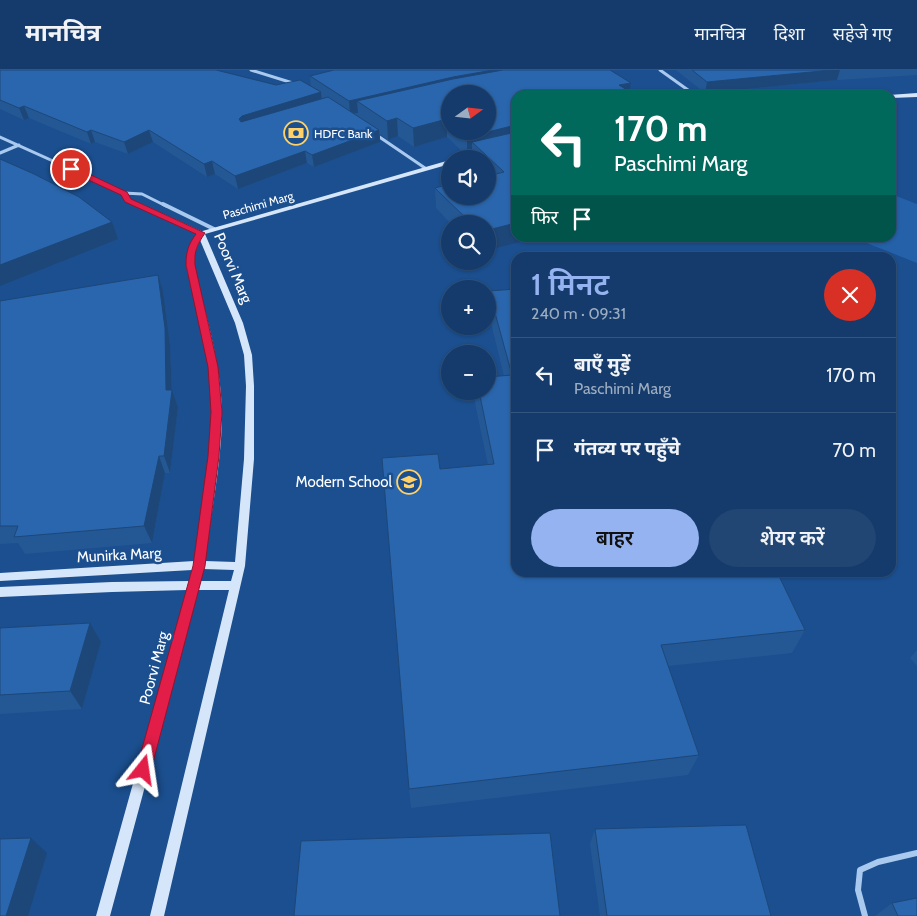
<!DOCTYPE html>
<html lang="hi">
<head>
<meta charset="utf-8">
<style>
	body { margin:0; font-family:Cabin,"Noto Sans Devanagari",sans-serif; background:#214673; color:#f1f3f6; height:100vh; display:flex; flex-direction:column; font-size:19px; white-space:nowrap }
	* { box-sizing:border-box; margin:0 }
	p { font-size:16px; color:#9dadc1 }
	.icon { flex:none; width:28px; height:28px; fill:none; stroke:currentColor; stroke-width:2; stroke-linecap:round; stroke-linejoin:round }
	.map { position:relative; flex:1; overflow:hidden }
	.side { position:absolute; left:511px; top:182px; width:385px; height:325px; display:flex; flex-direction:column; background:#143b6b; border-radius:15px; box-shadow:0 1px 4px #0004,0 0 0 1px #33557e }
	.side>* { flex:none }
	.top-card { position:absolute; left:511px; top:20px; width:385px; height:152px; border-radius:15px; box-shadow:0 1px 4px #0004,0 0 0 1px #33557e; background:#00695c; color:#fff; overflow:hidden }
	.needle { width:32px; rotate:75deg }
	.fabs { position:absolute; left:441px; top:15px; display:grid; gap:10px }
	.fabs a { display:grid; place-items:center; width:55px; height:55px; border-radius:50%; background:#143b6b; box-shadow:0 1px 4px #0004,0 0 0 1px #33557e; font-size:25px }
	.pin { position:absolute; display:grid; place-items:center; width:42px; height:42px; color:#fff; margin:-21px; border:2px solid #fff; border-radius:50%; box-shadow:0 1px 5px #0007 }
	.me { position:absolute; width:55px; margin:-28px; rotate:15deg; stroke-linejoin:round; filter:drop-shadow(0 0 4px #0008) }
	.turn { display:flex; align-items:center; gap:18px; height:105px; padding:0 20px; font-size:22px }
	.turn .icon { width:65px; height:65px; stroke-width:2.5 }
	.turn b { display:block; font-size:35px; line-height:42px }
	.then { display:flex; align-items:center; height:48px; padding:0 20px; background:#0003; gap:10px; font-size:19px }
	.round { display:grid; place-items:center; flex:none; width:52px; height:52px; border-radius:26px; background:#214673 }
	.head { display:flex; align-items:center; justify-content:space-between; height:85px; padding:0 20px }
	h1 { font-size:30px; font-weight:600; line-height:38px; color:#95b2f1 }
	.primary-button { display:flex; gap:10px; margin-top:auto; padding:10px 20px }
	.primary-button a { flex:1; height:58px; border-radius:30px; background:#95b2f1; color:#111; font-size:20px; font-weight:600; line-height:58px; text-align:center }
	.primary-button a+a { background:#214673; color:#f1f3f6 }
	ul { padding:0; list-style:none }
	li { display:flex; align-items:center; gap:15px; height:75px; padding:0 20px; border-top:1px solid #33557e }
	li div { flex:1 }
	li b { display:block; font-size:19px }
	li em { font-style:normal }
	header { display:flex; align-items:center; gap:30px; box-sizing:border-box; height:70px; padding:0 25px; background:#143b6b; border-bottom:1px solid #33557e }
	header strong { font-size:24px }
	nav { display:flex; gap:28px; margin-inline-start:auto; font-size:18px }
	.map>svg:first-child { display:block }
	.green { fill:#2461a8 }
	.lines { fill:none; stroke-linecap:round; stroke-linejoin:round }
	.street-far2 { stroke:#a9c9ee; stroke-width:3 }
	.street-far1 { stroke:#a9c9ee; stroke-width:4 }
	.street { stroke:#a9c9ee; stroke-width:6 }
	.secondary { fill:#d6e6fa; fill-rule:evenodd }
	.wall { fill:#245895; fill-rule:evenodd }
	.shaded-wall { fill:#1d4779 }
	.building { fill:#2a66ad; stroke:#1d4779 }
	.route { fill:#e11d48; stroke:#92132f }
	.labels { text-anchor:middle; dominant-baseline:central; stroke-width:5; stroke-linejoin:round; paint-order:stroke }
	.far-poi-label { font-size:12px; fill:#fff; stroke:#1b4f8f; text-anchor:start }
	.far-street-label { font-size:12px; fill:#fff; stroke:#1b4f8f }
	.street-label { font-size:15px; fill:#fff; stroke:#1b4f8f }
	.poi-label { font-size:15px; fill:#fff; stroke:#1b4f8f; text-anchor:end }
</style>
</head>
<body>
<header>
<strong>मानचित्र</strong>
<nav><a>मानचित्र</a><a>दिशा</a><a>सहेजे गए</a></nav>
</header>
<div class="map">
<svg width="917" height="846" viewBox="0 0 917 846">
	<rect width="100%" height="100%" fill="#1b4f8f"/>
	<path class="green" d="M891,124L917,134V193L854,168H891Z"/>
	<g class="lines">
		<path class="street-far2" d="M251,0L296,14
			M660,0L695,25
			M375,64L425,98
			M0,67L124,123L128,130L140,136
			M0,83L19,75
			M124,123L142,124L166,136"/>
		<path class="street-far1" d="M137,134L201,163
			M163,134L214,159"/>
		<path class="street" d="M865,846L858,820L860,800L878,792L917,783"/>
		<path class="secondary" d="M917,23V27L891,28V25H889Z
			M484,83L486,84V86L475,89H462Z
			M450,90V94L205,164L243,253L252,285L254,316V389L245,496L164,846H150L229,520H198L110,846H96L187,520L112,522L0,527V517L112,512L189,511L192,500L0,511V503L194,491C201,442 212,392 212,342C213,293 197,243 186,195C187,182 191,172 199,162ZM200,170L235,253L244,285L246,316L244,389L235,492L205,491C211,442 222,391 222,342C221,292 205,243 194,195L195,182ZM203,499L234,500L231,511H200Z"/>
	</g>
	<path class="wall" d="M0,0L311,17L310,6L631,13L629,22L516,168L488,154H451L436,138L435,118L488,126V89H472V85L467,86L447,67L414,77L398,66L388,70L380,64V72L314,97L307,93L238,119L215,104L207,107L153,72L128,84L95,72L91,74L29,48L24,50L0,39ZM450,24L488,61H450Z
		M676,0H917V5L837,10L705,23Z
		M158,205L163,221L170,275L172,320L178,337L170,403H165L152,473L25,484L18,473L0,474V231Z
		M489,221L805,560L792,583L668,596L699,685L688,705L411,738L409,719L440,399L488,395L475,333L476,321H488L504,306L489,245Z
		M0,558L101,572L82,639L0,644Z
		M917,580V596L910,588Z
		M595,759L771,846H600L590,774Z
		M892,833L917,846H875Z"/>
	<path class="shaded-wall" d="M493,0H562L357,31L358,43L350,44L349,31L453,7Z
		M832,0H840L837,10L705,23L707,12Z
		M631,13L629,25L619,15Z
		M321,22L322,34L244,58L239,49L242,46Z
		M24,36L29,48L24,50L19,38Z
		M397,48L398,66L388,70L387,51Z
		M447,49V67L414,77L413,58Z
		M516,55V74L472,72V85L467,86V67Z
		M91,60L95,72L91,74L87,62Z
		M149,60L153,72L128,84L124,72Z
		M379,60L380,72L314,97L312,85Z
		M305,81L307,93L238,119L235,106Z
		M212,91L215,104L207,107L204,94Z
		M112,152L118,169L0,216V195Z
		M516,153V168H536L488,180V160Z
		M158,205L163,221L170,275L172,324V320L178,337L170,403L164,386L166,320Z
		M159,386L165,403L152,473L144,456Z
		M90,553L101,572L82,639L70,621Z
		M31,768L47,783L28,846H6Z"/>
	<path class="building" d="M0,0H216L276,15L300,10L321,22L242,46L239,49L241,52L328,27L379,60L312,85L305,81L235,106L212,91L204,94L149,60L124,72L91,60L87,62L24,36L19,38L0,30Z
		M334,0H493L453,7L349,31L310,6Z
		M503,0H610L631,13L619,15L635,25H516V55L467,67L461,61H488V24H450V51L447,49L413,58L397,48L387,51L357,31L453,9Z
		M692,0H832L707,12Z
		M516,62V153L488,160V154H472L435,118L450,114V126H488V106L504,102L472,72Z
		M0,89L34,104L79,127L112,152L0,195Z
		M158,205L165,258L166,320H172L164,386H159L144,456L14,467L18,456H0V231Z
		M516,219V502H777L805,560L661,575L699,685L409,719L382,388L438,384L440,399L494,394L479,321H488V307L512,305L489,221Z
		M90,553L70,621L0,625V558Z
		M746,755L771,846H607L595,759Z
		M550,763L560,846H294L301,771Z
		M31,768L6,846H0V769Z
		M917,828V846H898L892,833Z"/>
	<path class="route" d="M69,97H74L127,122L131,129L205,163C197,175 194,181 195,195L218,297L222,342L219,386L205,496L151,700L148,705L143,707L138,705L136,700L193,496L208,386L211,342L208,297L186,195C186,182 188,175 196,164L125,132L121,125L69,101Z"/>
	<defs>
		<g id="bank-ring" transform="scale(1.25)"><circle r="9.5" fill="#1b4f8f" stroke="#ffd166" stroke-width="1.5"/><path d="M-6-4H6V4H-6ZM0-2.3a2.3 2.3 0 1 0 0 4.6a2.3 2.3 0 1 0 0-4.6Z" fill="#ffd166"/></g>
		<g id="school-ring" transform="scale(1.25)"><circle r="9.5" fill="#1b4f8f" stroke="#ffd166" stroke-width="1.5"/><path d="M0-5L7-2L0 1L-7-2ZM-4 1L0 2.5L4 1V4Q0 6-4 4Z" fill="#ffd166"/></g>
	</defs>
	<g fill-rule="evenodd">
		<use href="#bank-ring" x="296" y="63"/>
		<use href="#school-ring" x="409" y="412"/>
	</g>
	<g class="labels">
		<g class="far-poi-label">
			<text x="314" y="63">HDFC Bank</text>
		</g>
		<g class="far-street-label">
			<text transform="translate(258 135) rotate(-16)">Paschimi Marg</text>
		</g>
		<g class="street-label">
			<text transform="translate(233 198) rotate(67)">Poorvi Marg</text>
			<text transform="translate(119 485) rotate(-3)">Munirka Marg</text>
			<text transform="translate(154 598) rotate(-75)">Poorvi Marg</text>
		</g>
		<g class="poi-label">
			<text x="392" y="412">Modern School</text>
		</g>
	</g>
</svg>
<div class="fabs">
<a><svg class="needle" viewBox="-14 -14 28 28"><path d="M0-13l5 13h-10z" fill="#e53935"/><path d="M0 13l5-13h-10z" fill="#9dadc1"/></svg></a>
<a><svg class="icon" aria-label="sound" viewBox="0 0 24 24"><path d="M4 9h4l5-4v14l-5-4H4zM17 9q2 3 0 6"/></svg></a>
<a><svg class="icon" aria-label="search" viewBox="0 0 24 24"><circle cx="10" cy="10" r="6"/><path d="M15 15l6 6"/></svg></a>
<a>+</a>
<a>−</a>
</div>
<div class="pin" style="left:71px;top:99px;background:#d93025"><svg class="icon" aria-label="arrive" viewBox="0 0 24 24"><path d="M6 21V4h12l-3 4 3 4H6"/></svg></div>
<svg class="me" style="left:143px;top:700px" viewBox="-20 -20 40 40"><path d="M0-17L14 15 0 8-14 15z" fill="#e11d48" stroke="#fff" stroke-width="4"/></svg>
<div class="top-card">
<div class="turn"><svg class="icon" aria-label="left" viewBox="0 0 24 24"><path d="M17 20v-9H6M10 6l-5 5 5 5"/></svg><div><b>170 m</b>Paschimi Marg</div></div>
<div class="then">फिर<svg class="icon" aria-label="arrive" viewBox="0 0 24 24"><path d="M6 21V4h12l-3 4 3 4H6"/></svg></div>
</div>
<section class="side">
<div class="head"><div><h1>1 मिनट</h1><p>240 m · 09:31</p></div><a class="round" style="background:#d93025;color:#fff"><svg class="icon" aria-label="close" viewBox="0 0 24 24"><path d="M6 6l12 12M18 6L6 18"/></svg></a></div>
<ul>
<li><svg class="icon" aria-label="left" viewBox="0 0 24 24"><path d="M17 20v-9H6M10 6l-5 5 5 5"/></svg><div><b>बाएँ मुड़ें</b><p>Paschimi Marg</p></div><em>170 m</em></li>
<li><svg class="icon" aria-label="arrive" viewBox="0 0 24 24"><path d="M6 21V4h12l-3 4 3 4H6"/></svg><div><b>गंतव्य पर पहुँचे</b></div><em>70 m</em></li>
</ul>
<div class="primary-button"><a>बाहर</a><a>शेयर करें</a></div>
</section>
</div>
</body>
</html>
